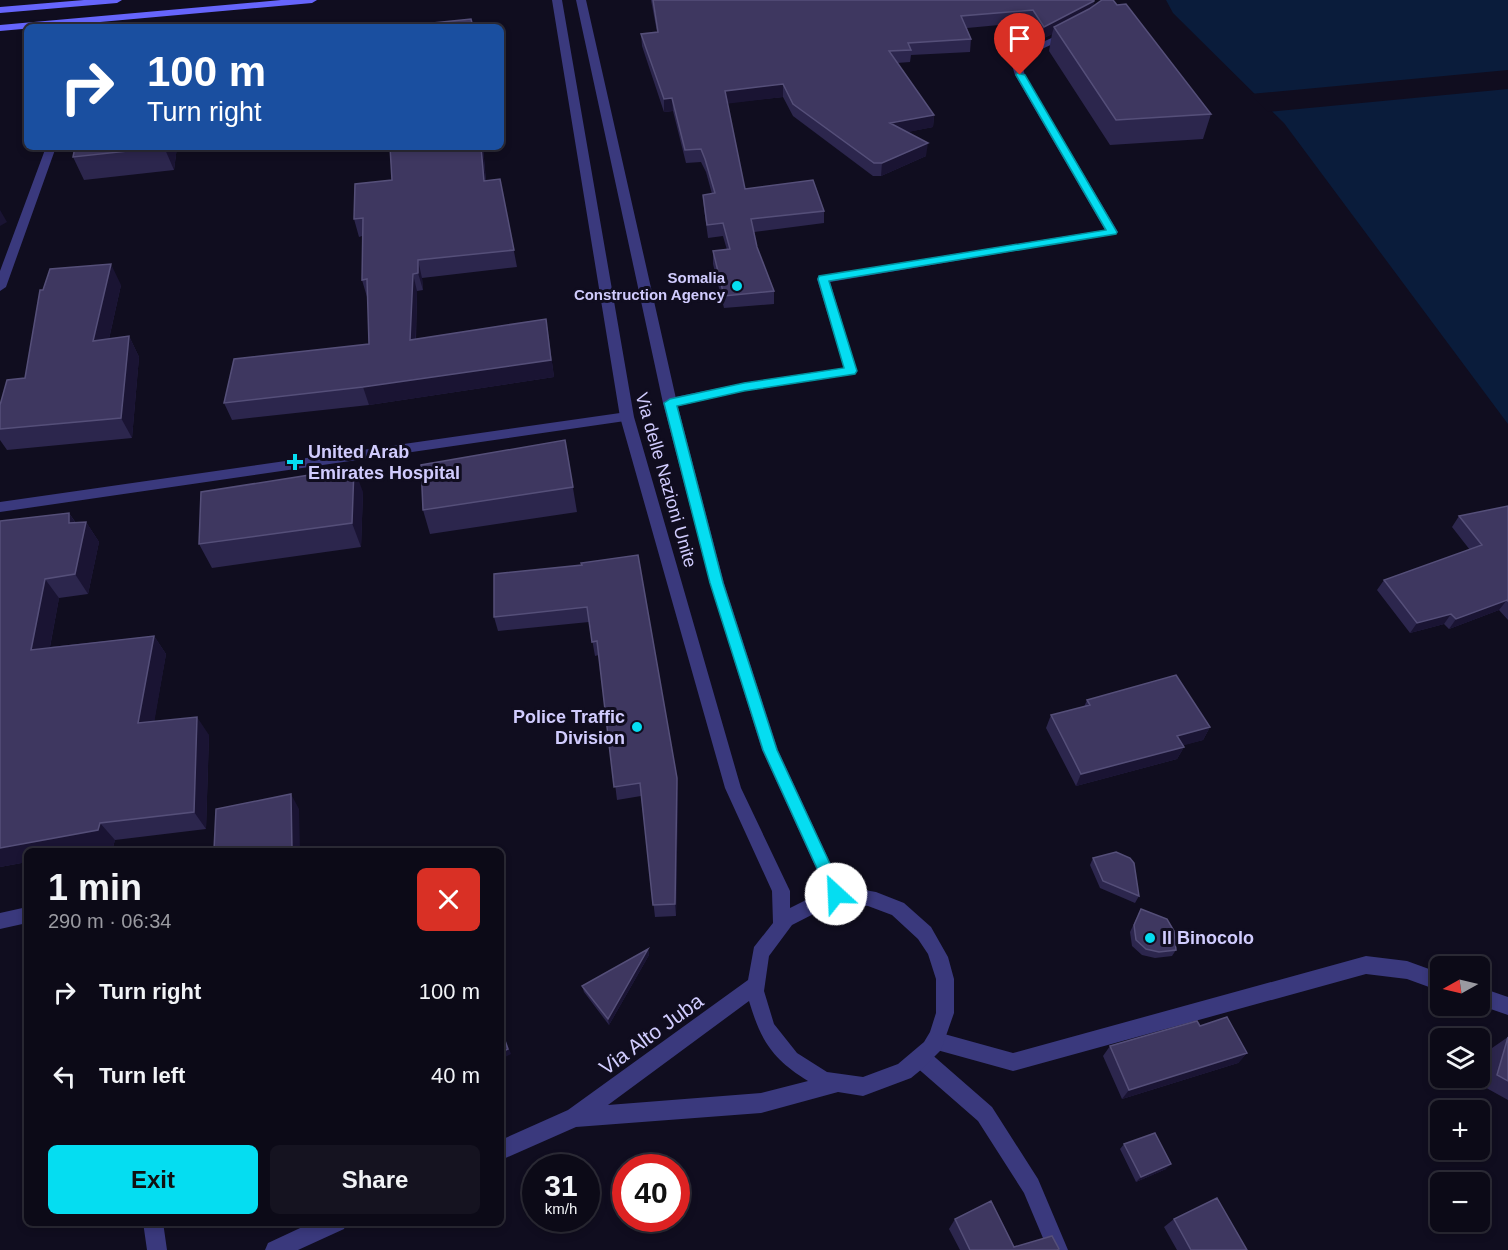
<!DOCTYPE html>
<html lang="en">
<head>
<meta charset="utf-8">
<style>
	body { margin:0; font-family:Arial,sans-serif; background:#151320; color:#f1f3f6; height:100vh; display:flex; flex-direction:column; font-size:22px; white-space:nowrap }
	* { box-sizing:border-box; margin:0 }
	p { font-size:20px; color:#9a9aa1 }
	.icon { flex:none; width:33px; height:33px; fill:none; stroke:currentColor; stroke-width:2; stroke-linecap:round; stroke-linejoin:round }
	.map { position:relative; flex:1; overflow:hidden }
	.sheet { position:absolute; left:24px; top:848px; width:480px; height:378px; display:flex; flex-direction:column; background:#0c0a17; border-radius:9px; box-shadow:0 3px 9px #0003,0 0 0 2px #2c2b36 }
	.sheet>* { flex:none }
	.top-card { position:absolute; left:24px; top:24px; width:480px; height:126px; border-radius:9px; box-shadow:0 3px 9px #0003,0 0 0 2px #2c2b36; background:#1a4fa0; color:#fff; overflow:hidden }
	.needle { width:39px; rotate:262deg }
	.fabs { position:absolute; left:1430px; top:956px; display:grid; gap:12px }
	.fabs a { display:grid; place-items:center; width:60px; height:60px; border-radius:9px; background:#0c0a17; box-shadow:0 3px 9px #0003,0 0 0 2px #2c2b36; font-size:30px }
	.speed { position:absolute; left:522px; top:1154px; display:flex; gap:12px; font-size:30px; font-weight:700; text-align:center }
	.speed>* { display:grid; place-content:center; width:78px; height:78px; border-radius:50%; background:#0c0a17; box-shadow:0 3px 9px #0003,0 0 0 2px #2c2b36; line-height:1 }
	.speed small { font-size:15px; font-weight:400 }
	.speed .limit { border:9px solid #d22; background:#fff; color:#111 }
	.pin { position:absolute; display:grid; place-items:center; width:51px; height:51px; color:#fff; margin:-62px -26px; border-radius:50% 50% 50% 0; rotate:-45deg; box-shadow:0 0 6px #0007 }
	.pin .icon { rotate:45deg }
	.me { position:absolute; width:66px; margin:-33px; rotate:335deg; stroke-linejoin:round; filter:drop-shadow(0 0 4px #0008) }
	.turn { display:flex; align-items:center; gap:21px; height:126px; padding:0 24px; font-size:27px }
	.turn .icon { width:78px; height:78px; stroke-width:2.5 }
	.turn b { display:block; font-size:42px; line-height:51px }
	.round { display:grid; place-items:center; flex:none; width:63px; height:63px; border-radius:9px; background:#151320 }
	.summary { display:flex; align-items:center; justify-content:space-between; height:102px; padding:0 24px }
	h1 { font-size:36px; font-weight:700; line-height:45px }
	.action { display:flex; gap:12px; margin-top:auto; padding:12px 24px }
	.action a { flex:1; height:69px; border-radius:9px; background:#05ddf1; color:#111; font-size:24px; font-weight:700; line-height:69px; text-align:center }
	.action a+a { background:#151320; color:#f1f3f6 }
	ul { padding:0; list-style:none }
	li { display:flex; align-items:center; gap:18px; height:84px; padding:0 24px }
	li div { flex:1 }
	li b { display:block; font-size:22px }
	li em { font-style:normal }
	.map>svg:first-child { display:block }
	.water { fill:#0a1c3b }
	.pier { fill:#100d1f }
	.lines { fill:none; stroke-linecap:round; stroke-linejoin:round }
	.service { fill:#3a397d; fill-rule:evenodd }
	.minor { fill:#3a397d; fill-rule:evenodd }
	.tertiary { fill:#3a397d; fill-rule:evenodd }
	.secondary { fill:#6665fc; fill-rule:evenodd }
	.wall { fill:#2c264d }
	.shaded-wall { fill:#1a1433 }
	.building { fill:#3e3760; stroke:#554f79; stroke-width:1.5 }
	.route { fill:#05ddf1; stroke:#03909d; stroke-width:1.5 }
	.poi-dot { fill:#05ddf1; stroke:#100d1f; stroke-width:2 }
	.labels { text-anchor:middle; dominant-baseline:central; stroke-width:6; stroke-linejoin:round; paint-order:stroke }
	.far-poi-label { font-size:15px; font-weight:bold; fill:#d1ccfe; stroke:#100d1f; text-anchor:end }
	.poi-label { font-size:18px; font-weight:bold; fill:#d1ccfe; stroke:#100d1f; text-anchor:start }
	.street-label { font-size:18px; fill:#d1ccfe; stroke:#100d1f }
	.near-street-label { font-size:21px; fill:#d1ccfe; stroke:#100d1f }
</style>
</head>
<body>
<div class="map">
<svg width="1508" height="1250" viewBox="0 0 1508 1250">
	<rect width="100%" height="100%" fill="#100d1f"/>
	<path class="water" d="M1166,0H1508V424L1284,123L1173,13Z"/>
	<path class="pier" d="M1508,70V89L1268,112L1250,94Z"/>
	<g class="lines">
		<path class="service" d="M1069,30L1074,33L1072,35L1029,55L1021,63L1025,75L1118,232L1116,234L830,282L857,371L855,374L744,391L670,408L665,406L663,403L670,398L744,383L844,368L817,279L819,276L1105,230L1015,75L1011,62L1023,51Z
			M46,147H56L6,287L0,291V271Z
			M627,412L634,417L632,420L0,512V502Z"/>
		<path class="minor" d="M27,907V923L0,929V913Z
			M1366,956L1407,961L1440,973V991L1407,979L1366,974L1013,1071L937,1050L930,1048L928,1041L930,1034L937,1032L1013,1053Z
			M1479,987L1508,997V1015L1479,1005Z
			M922,1050L929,1052L992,1107L1038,1179L1068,1250H1048L1024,1193L978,1121L915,1066L913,1059L915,1052Z
			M143,1222H163L167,1250H147Z"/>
		<path class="tertiary" d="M552,0H562L634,417L741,788L790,891V908L826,890L762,750L710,583L663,403L576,0H586L677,403L724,583L778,750L841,886L876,892L904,903L931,927L948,957L954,979V1013L941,1050L922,1069L911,1078L863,1096L838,1092L761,1113L576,1127L501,1160V1140L568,1110L748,980L754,947L773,923L772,891L725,788L620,417ZM837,902L868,906L892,915L918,939L928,954L936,979V1013L930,1032L924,1042L898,1064L863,1077L827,1072L797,1053L774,1024L764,991L769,956L792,925ZM749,1001C761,1041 772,1059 808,1081L761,1093L608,1105Z
			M313,1222H347L344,1229L298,1250H265L268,1243Z"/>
		<path class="secondary" d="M84,0H122L117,3L0,13V7Z
			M281,0H317L312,3L0,31V25Z"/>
	</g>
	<path class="wall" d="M651,0H1094L1093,6L1117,5L1211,114L1203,139L1110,145L1049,51L1052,34L1042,39L1031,22L967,28L971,39L970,52L911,55L910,62L897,63L934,115L933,127L907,132L926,156L881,176H873L793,116L783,97L727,103L745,189L824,211V223L754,232L757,247L774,291V304L724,308L713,264V251L727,250L723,236L708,238L704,208L703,195L712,194L706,172L701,162L686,163L673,111L664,112L642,46L641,34L657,32Z
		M75,147H177L174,170L84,180L73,157Z
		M390,147H483L486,181L500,179L517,267L422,278L423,290L417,291L416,339L546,319L554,377L369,405L232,420L224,403L369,344L368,297H367L362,280V236L359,237L354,219L392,180Z
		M121,285L109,339L129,336L139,357L132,438L7,450L0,440V405Z
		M565,440L577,512L430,534L423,510Z
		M363,492L361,547L212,568L199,544Z
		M1508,506V620L1499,610L1449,629L1444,624L1410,633L1377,590L1384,580L1470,550L1452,527L1459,516Z
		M69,513L76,523L86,522L99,542L88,594L59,598L50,647L154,636L166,654L154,721L209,735L206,829L115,840L113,847L92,850H27V862L0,867V521Z
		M582,565L677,778L678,791L676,916L655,917L641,796L617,800L599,655L595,656L589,622L498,631L494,617Z
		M1087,700L1210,727L1203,740L1183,745L1184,747L1177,759L1076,786L1046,728L1051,715L1084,707Z
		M1093,858L1139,896L1135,903L1100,888L1090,865Z
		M1141,909L1176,950L1172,956L1155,958L1142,955L1132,946L1130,932Z
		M648,949L649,955L609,1025L584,992L582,986Z
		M1200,1026L1247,1053L1238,1063L1122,1099L1103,1056L1110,1046Z
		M1508,1037V1100L1481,1085L1492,1048Z
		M1124,1144L1166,1169L1136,1182L1120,1149Z
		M955,1219L1014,1247L1058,1250H960L949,1229Z
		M1174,1219L1247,1250H1177L1164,1227Z"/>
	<path class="shaded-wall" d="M1094,1L1092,14L1054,27L1052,34L1042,39L1044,27Z
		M783,84V97L725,104V91Z
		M672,98L673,111L664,112V99Z
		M934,115L933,127L889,136L890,123Z
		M928,143L926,156L881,176L882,163Z
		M165,147H177L174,170L164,147Z
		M481,147H483L487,198L484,181Z
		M0,210L7,222L0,226Z
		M418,260L422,278L423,290L418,273Z
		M111,264L121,285L104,361L93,341Z
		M413,274L417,291L415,357L410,340Z
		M546,319L554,377L369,405L363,387Z
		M129,336L139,357L132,438L121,418Z
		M354,468L363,492L361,547L352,523Z
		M69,513L82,533L86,522L99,542L88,594L75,574L69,523Z
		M45,579L59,598L46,668L31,650Z
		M1507,600L1499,610L1449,629L1456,619Z
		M1451,614L1444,624L1410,633L1417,623Z
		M154,636L166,654L151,741L138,723Z
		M197,717L209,735L206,829L194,812Z
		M1210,727L1203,740L1171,749L1177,736Z
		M1184,747L1177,759L1076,786L1081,774Z
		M677,778L678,791L676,916L675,904Z
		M291,794L299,809L300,850H292Z
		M100,823L115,840L113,847L92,850H27V862L0,867V848Z
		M648,949L649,955L609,1025L608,1019Z
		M501,1028L511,1054L501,1059Z
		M1247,1053L1238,1063L1122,1099L1129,1090Z
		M1171,1164L1166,1169L1136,1182L1141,1177Z"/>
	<path class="building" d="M653,0H1094V1L1044,27L1033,10L961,16L971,39L908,43L911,50L889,51L934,115L890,123L928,143L882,163H874L793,104L783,84L725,91L745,189L813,180L824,211L751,219L757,247L774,291L724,296L713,251L730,249L723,223L707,225L703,195L715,193L705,159L701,149L685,150L672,98L664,99L641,34L658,32Z
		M1102,0H1113L1117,5L1126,4L1211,114L1116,120L1054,27L1089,9Z
		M471,19L473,27H393Z
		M181,25L180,27H151Z
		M75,147H165L73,157Z
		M390,147H481L484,181L500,179L514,250L418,260V273L413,274L410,340L546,319L551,360L363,387L224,403L234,359L369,344L367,279L362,280L363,218L354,219L355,184L392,180Z
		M111,264L93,341L129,336L121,418L0,429V405L7,380L25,378L40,290H43L50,269Z
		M565,440L573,487L423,510L421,465Z
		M354,468L352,523L199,544L201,492Z
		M1508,506V601L1507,600L1456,619L1451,614L1417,623L1384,580L1482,545L1459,516Z
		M69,513V523L86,522L75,574L45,579L31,650L154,636L138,723L197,717L194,812L100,823L98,830L0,848V521Z
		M638,555L677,778L675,904L653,905L640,783L614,787L597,641L592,642L587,607L494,617V574L582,565L581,563Z
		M1176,675L1210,727L1177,736L1184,747L1081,774L1051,715L1090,705L1087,700Z
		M291,794L292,850H214L216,809Z
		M1116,852L1130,858L1134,863L1139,896L1103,881L1093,858Z
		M1141,909L1167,919L1174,931L1176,950L1159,952L1146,949L1136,940L1134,925Z
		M648,949L608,1019L582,986Z
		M1227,1017L1247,1053L1129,1090L1110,1046L1197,1021L1200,1026Z
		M501,1029L508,1049L501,1052Z
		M1508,1037V1081L1497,1075Z
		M1155,1133L1171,1164L1141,1177L1124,1144Z
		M1217,1198L1247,1250H1191L1174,1219Z
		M991,1201L1014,1247L1052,1236L1059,1249L1057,1250H970L955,1219Z"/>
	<path class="route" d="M1017,73L1025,75L1117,232L1116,234L829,281L857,371L855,374L744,391L677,406L723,583L777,750L844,894L842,899L836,902L831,899L763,750L710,583L664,403L670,399L744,383L844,368L818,279L819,276L1106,230L1016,75Z"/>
	<g class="poi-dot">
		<circle cx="737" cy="286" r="6"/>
		<path d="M292 453h6v6h6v6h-6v6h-6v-6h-6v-6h6z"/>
		<circle cx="637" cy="727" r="6"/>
		<circle cx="1150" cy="938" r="6"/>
	</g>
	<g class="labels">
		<g class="far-poi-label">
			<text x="725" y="277">Somalia<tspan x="725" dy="17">Construction Agency</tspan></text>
		</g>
		<g class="poi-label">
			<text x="308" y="452">United Arab<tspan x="308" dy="21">Emirates Hospital</tspan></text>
			<text x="625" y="717" text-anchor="end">Police Traffic<tspan x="625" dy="21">Division</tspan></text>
			<text x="1162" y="938">Il Binocolo</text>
		</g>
		<g class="street-label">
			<text transform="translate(666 480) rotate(74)">Via delle Nazioni Unite</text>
		</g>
		<g class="near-street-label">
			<text transform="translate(651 1034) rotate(-36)">Via Alto Juba</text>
		</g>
	</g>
</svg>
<div class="fabs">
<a><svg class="needle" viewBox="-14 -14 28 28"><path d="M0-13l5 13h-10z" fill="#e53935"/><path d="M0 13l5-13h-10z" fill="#9a9aa1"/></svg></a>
<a><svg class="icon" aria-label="layers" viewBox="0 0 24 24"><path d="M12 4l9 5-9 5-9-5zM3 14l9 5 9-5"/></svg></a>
<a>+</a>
<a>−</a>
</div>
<div class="speed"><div>31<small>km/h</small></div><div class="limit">40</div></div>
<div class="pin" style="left:1020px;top:75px;background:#d93025"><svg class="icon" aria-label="arrive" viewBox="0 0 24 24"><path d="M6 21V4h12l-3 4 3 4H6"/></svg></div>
<svg class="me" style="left:836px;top:894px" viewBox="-20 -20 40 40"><circle r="19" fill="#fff"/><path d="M0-13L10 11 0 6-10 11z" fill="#05ddf1"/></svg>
<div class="top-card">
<div class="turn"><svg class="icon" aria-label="right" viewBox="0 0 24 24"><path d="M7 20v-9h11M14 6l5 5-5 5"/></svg><div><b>100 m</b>Turn right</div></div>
</div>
<section class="sheet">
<div class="summary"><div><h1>1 min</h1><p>290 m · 06:34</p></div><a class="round" style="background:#d93025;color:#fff"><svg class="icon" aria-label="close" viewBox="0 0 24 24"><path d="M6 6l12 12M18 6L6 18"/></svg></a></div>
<ul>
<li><svg class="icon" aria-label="right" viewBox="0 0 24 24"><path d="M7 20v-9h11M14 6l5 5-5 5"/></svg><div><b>Turn right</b></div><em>100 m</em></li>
<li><svg class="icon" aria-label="left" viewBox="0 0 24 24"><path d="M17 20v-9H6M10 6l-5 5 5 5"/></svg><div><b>Turn left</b></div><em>40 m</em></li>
</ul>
<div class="action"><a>Exit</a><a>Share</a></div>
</section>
</div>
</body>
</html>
